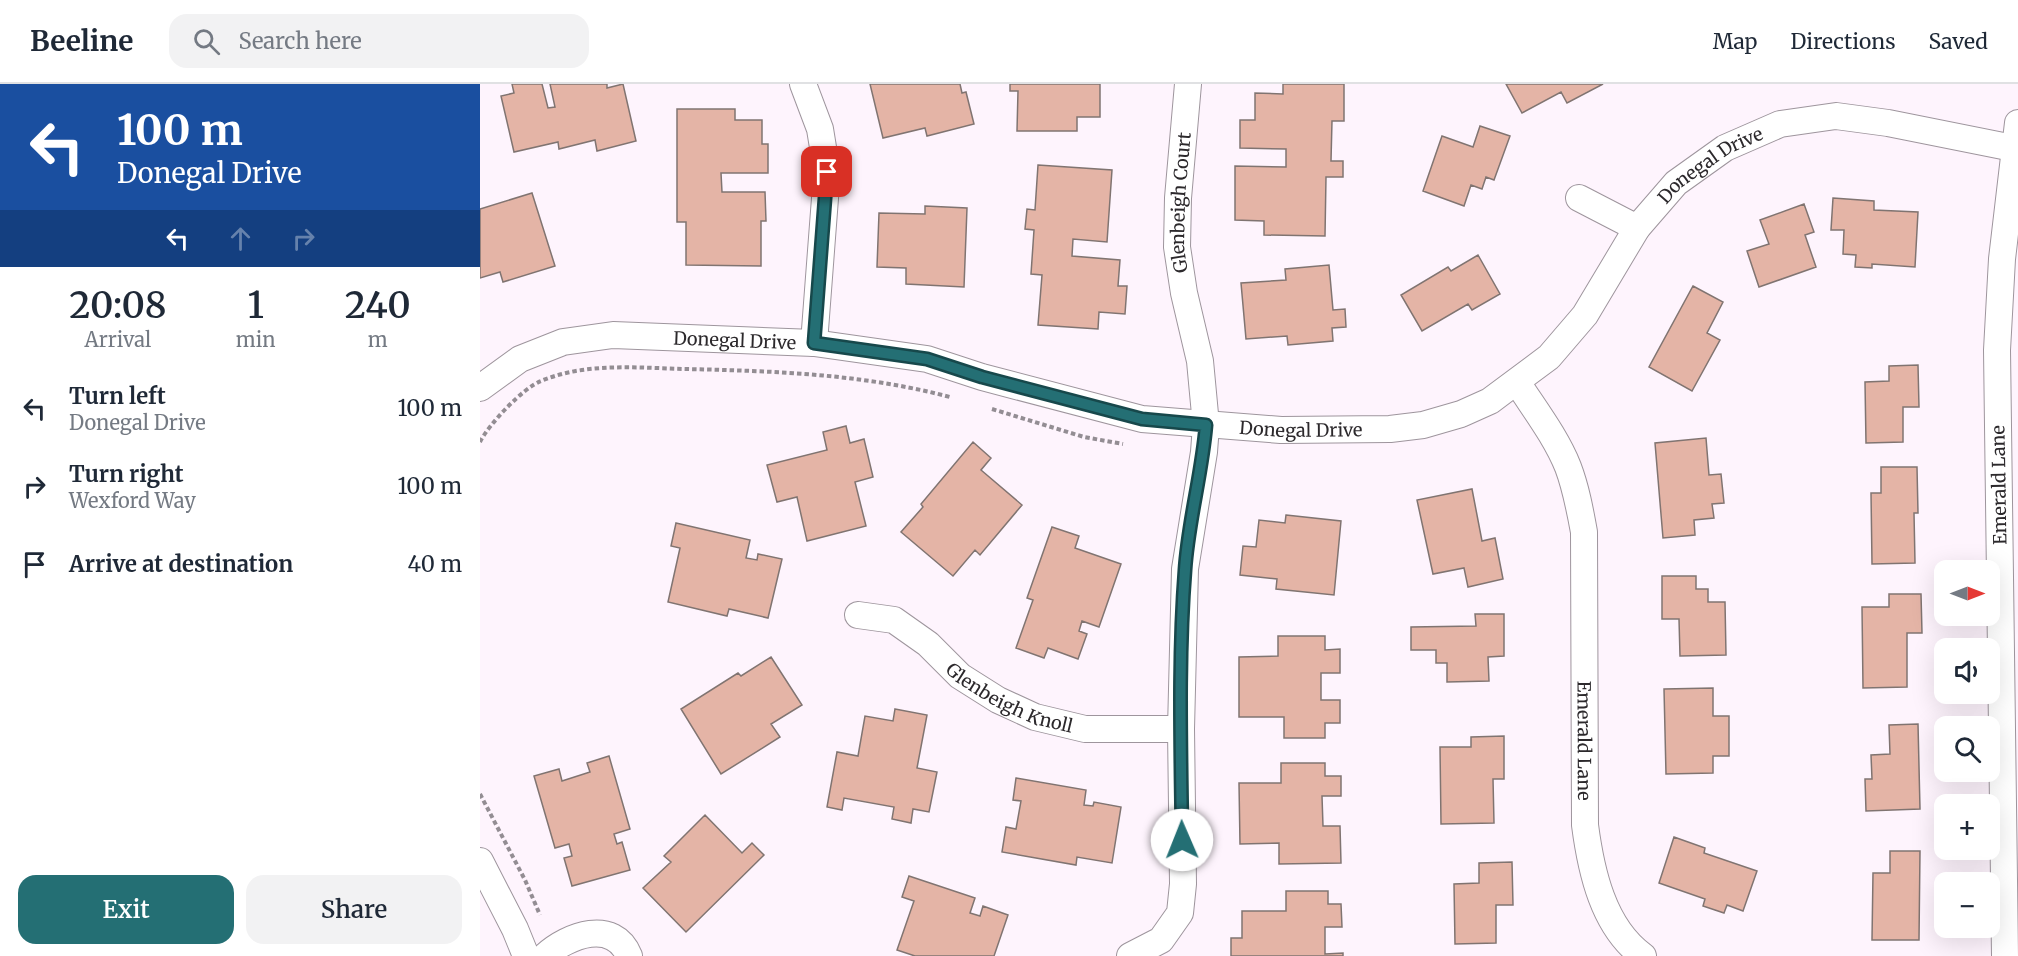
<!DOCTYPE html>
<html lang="en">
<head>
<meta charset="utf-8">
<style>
	body { margin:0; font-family:Merriweather,serif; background:#f2f2f3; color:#1f2937; height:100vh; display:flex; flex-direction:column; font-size:22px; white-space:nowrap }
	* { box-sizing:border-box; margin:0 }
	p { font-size:20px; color:#747a83 }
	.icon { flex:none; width:33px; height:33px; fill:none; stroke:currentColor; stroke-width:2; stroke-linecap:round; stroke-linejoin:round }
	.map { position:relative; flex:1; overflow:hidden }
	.side { display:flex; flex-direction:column; background:#fff; width:480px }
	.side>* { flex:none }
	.banner { background:#1a4fa0; color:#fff; overflow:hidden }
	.needle { width:39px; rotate:90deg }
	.fabs { position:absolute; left:1454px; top:476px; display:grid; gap:12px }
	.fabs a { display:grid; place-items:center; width:66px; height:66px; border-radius:12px; background:#fff; box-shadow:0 6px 24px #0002; font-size:30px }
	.pin { position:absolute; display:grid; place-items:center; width:51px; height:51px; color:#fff; margin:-26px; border-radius:12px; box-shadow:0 3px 9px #0006 }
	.me { position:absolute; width:66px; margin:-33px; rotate:359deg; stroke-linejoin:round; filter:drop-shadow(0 0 4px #0008) }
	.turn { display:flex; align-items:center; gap:21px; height:126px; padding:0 18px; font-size:27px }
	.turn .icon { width:78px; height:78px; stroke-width:2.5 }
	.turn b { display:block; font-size:42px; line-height:51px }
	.lanes { display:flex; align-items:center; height:57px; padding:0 18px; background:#0003; justify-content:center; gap:30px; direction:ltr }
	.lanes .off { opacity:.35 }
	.eta { display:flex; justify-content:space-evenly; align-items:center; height:102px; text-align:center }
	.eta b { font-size:36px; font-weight:600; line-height:42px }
	.primary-button { display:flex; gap:12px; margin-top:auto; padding:12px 18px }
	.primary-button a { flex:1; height:69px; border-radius:18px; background:#246f74; color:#fff; font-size:24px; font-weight:600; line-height:69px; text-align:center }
	.primary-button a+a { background:#f2f2f3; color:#1f2937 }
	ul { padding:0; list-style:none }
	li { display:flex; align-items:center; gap:18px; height:78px; padding:0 18px }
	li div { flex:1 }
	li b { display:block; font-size:22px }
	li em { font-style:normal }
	header { display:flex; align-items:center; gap:36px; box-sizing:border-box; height:84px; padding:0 30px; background:#fff; border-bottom:2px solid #e0e1e3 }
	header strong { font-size:28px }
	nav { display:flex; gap:33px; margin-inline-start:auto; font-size:21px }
	.search { width:420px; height:54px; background:#f2f2f3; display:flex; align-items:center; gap:15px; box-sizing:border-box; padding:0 21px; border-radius:18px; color:#747a83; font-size:22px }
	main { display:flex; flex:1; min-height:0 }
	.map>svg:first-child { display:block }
	.building { fill:#e4b4a6; stroke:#807471; stroke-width:1.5 }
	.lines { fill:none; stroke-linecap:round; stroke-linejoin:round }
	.minor-casing { stroke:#9e959d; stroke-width:28 }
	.path { stroke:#938d93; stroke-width:4; stroke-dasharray:4.5 3; stroke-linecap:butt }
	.minor { stroke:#fff; stroke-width:26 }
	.route-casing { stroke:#17484b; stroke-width:15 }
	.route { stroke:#246f74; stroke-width:10 }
	.labels { text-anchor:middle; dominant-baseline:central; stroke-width:4.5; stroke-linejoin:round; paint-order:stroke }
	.street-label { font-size:18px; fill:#2c292c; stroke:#fff }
</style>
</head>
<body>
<header>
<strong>Beeline</strong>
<div class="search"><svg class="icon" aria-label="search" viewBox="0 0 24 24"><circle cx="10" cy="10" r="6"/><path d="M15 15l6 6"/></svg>Search here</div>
<nav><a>Map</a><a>Directions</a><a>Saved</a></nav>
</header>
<main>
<section class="side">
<div class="banner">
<div class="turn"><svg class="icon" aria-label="left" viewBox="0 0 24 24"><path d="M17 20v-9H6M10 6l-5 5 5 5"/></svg><div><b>100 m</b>Donegal Drive</div></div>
<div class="lanes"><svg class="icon" aria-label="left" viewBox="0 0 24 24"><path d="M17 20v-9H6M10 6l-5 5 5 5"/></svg><svg class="icon off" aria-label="ahead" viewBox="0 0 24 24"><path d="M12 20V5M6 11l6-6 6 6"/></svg><svg class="icon off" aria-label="right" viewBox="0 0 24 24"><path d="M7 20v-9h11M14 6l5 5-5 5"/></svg></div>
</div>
<div class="eta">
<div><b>20:08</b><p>Arrival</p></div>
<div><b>1</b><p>min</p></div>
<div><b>240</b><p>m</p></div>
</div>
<ul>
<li><svg class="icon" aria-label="left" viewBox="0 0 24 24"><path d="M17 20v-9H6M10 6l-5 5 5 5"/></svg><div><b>Turn left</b><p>Donegal Drive</p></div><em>100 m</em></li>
<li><svg class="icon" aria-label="right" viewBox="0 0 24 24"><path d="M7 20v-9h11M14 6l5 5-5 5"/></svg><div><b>Turn right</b><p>Wexford Way</p></div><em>100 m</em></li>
<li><svg class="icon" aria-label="arrive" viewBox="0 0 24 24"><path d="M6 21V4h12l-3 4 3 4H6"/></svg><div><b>Arrive at destination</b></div><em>40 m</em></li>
</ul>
<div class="primary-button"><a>Exit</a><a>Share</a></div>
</section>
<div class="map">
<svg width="1538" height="872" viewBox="0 0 1538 872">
	<rect width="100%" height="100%" fill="#fef4fd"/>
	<path class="building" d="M32,0H62L68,24L75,23L70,0H127V4L143,0L156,57L117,67L115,56L79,65L78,58L34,68L21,12L34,9Z
		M390,0H480L482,9L486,8L494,40L447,52L445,44L403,54Z
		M530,0H620V33H597V47H537L538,7H530Z
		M803,0H864V37H852L851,77H863V93H846L845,152L784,151V137L755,136V82L806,83V65L760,64V36H775V9L803,10Z
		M1026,0H1123L1087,19L1081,8L1042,29Z
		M197,25H255V36H282V60H288V89H241L242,108H285L286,137H281V182L206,181V138H197Z
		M1000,42L1030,52L1014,96L1006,93L1002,105L991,101L984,122L943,107L962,52L993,63Z
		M558,81L632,86L627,158L593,155L592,172L640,176L638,202H647L645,230L619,228L618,245L558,241L562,191L551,190L554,146L545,145L547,125L555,126Z
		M52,109L75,182L23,198L20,188L0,194V125Z
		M1353,114L1394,117V126L1438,128L1435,183L1392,180V184L1375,183L1376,171L1363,170L1364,146H1351Z
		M1324,120L1334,148L1325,151L1336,183L1279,203L1267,167L1289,160L1280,136Z
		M445,122L487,124L484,203L426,200V184L397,183L399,129L445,130Z
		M998,171L1020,210L992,226L988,220L942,247L921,211L968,183L971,187Z
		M849,181L853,226L865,225L866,243L852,244L853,257L808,261L807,252L766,255L761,199L806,196L805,185Z
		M1213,202L1243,218L1227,249L1240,256L1212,307L1169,283Z
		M1438,281L1439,323H1423V358L1386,359L1385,298L1409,297V282Z
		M366,342L370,359L384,355L393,393L375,398L386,442L327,457L317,413L297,418L287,381L347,366L343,348Z
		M1226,354L1229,391L1241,390L1244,419L1232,420L1234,434L1214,436L1215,451L1183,454L1175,359Z
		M493,358L511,374L501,386L542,421L500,471L495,466L473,492L421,448L443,423L441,420Z
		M1401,383H1437L1438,429H1434L1435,479L1392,480L1391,409H1401Z
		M992,405L1002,457L1015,454L1023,495L988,503L984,484L953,490L937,416Z
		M806,431L861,437L854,511L796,505L797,495L760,491L763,462L776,463L779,436L805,439Z
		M196,439L270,456L266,474L277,476L278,470L302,475L288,534L249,525L247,532L188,518L200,464L191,462Z
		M572,443L599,452L595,464L641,480L619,543L602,537L599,547L607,550L598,575L568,564L564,574L536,564L553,516L547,514Z
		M1182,492H1216V505H1228V518H1245L1246,571L1200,572L1199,535H1182Z
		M1409,510H1441L1442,549H1427V603L1383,604L1382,523H1409Z
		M995,530H1024V572L1008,573L1009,597L967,598V579H956V566H931V543L996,542Z
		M798,552H845V566L860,565V589H841V616H860V639H845V654H804V633H759V573L798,572Z
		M291,573L322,621L291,640L300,653L241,690L201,625L258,589L261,592Z
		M1233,604V632H1249V672H1233V689L1186,690L1184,605Z
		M415,625L447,631L437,684L457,688L449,728L433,725L431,739L412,735L414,723L364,714L362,726L347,723L357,668L378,672L385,632L413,637Z
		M1438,640L1440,725L1386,727L1385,695H1392L1391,671L1410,670L1409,641Z
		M1024,652V695H1013L1014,739L961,740L960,663H991V653Z
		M129,672L150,745L134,750L137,760L142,758L150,786L92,802L84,774L92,772L89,760L75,764L54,692L79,685L82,697L110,688L107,679Z
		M801,679H845V692H861V712H842L843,742H860L861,779L799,780V759L760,760L759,699H801Z
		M536,694L606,706L604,721L613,722L614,718L641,723L632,779L597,773L596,781L522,768L526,743L536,745L541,717L533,716Z
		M225,731L262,769L272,759L284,771L206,848L163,804L191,778L184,772Z
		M1194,753L1225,764L1224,769L1277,787L1263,827L1247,821L1244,829L1223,822L1225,815L1179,799Z
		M1410,767H1440L1439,856H1392L1393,789H1410Z
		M1032,778L1033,821H1016V859L975,860L974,800L999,799V779Z
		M429,792L495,814L490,829L500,832L503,822L528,831L514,872H435L417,866L434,817L422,813Z
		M806,807H848V820H861L862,843H845V870L863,869V872H751V854H762V827H806Z"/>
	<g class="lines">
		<g class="minor-casing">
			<g id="minor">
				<path d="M323,0L340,45L347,88L334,259"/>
				<path d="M1099,114L1157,144"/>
				<path id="s1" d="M1037,298C1055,326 1076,353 1088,383C1096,404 1100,426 1104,448L1105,741C1111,787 1123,843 1163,872"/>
				<path id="s2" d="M0,304L40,275L83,258L133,251L334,259L447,275L502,293L662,335L801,346L910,345L943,341L981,330L1010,317L1069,273L1105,231L1157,144L1196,99L1245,64L1300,40L1356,32L1408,39L1538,65"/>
				<path id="s3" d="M378,531L414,536L448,560L480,592L518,616L555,633L605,645H701"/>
				<path d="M0,777L35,845L46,872"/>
				<path d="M65,872C88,851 134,834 149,872"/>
				<path id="s4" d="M650,872L681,856L700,829L703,800L701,645L705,485L724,368L726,341L720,277L704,209L697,163L698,114L708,0"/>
				<path d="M1525,872L1517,266L1522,175L1538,39"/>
			</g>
		</g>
		<path class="path" d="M512,325L604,353L643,360
			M0,358C9,340 43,304 61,297C106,278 159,284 206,285C295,287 383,290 470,313
			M0,710L45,796L60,831"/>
		<use href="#minor" class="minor"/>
	</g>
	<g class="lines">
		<g class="route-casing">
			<path id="route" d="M347,88L334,259L447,275L502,293L662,335L726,341C722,390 708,438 705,486C698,576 701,666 702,756"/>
		</g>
		<use href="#route" class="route"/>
	</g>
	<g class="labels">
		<g class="street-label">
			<text stroke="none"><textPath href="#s2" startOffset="1366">Donegal Drive</textPath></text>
			<text stroke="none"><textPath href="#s4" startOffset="783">Glenbeigh Court</textPath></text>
			<text stroke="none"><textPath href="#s2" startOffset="268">Donegal Drive</textPath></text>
			<text stroke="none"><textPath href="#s2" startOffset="844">Donegal Drive</textPath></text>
			<text transform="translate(1519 401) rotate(-91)">Emerald Lane</text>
			<text stroke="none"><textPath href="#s3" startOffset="178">Glenbeigh Knoll</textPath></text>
			<text stroke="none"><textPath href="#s1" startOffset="375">Emerald Lane</textPath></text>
		</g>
	</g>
</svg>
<div class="fabs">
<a><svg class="needle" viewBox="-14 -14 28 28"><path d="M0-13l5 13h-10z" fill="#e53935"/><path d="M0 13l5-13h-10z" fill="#747a83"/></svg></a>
<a><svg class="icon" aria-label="sound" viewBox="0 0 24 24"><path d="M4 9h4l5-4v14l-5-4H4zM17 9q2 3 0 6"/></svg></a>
<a><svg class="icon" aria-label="search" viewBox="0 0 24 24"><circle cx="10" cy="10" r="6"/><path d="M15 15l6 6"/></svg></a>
<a>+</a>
<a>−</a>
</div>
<div class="pin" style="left:347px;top:88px;background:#d93025"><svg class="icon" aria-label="arrive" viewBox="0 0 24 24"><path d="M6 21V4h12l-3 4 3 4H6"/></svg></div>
<svg class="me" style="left:702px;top:756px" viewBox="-20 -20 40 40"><circle r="19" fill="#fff"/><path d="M0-13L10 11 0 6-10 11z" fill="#246f74"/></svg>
</div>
</main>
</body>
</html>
